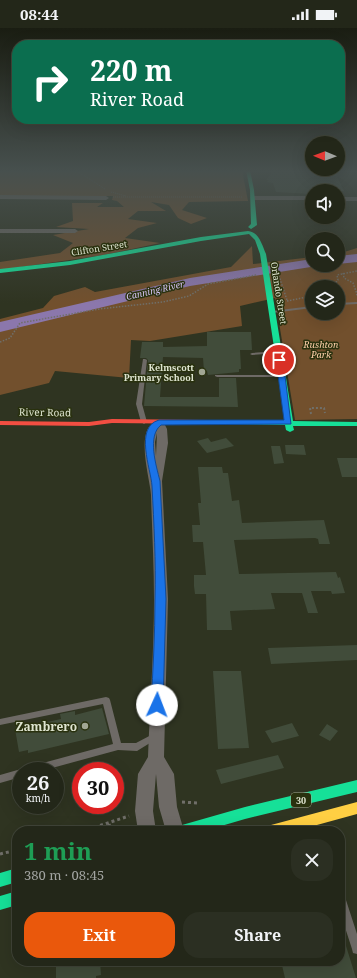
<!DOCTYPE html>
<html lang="en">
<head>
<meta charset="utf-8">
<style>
	body { margin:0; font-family:"Noto Serif",serif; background:#2b2f22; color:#f1f3f6; height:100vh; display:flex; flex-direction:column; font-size:15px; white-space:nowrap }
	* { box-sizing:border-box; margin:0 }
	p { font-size:13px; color:#a3a5a2 }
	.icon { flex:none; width:22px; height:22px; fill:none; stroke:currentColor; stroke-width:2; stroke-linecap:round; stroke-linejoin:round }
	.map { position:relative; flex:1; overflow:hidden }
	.drawer { position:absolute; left:12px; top:798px; width:333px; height:140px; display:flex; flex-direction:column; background:#232719; border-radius:16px; box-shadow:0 4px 16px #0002,0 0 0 1px #404438 }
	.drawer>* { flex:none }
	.guide { position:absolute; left:12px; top:12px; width:333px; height:84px; border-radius:16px; box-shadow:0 4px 16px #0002,0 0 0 1px #404438; background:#0b6e4f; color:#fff; overflow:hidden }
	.needle { width:26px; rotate:271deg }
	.controls { position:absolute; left:305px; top:108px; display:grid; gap:8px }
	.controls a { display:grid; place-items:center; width:40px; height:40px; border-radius:50%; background:#232719; box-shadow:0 4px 16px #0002,0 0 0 1px #404438; font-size:20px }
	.speed { position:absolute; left:12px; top:734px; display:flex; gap:8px; font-size:20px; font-weight:700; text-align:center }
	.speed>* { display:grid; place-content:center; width:52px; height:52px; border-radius:50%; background:#232719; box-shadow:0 4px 16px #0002,0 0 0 1px #404438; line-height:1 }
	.speed small { font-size:10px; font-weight:400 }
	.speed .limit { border:6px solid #d22; background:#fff; color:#111 }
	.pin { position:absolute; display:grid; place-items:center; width:34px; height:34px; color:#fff; margin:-17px; border:2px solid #fff; border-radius:50%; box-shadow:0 1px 4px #0007 }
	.me { position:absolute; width:44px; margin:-22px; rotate:2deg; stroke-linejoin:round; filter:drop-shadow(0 0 3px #0008) }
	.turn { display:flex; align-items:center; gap:14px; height:84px; padding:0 12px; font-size:18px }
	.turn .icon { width:52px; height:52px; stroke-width:2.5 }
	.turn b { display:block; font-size:28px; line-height:34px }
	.round { display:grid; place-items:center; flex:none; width:42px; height:42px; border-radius:16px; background:#2b2f22 }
	.summary { display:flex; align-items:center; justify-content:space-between; height:68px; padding:0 12px }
	h1 { font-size:24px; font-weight:700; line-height:30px; color:#1e9e55 }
	.primary-button { display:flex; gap:8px; margin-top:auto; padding:8px 12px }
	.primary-button a { flex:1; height:46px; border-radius:16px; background:#ea580c; color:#fff; font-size:16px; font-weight:700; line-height:46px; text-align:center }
	.primary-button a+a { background:#2b2f22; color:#f1f3f6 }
	.status { display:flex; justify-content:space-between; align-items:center; height:28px; padding:0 20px; background:#232719; direction:ltr }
	.status svg { height:11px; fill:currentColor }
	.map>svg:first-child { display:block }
	.green { fill:#72502d; fill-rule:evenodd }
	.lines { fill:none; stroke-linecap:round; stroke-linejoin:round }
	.river { fill:#8b77ac; fill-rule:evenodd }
	.building { fill:#414c3a }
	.path-far3 { stroke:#706f69; stroke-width:1; stroke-dasharray:1 1; stroke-linecap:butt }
	.path-far2 { stroke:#706f69; stroke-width:1.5; stroke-dasharray:1.5 1.5; stroke-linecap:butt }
	.path-far1 { stroke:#706f69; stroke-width:2; stroke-dasharray:2 2; stroke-linecap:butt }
	.path { stroke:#706f69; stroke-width:3; stroke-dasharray:3 3; stroke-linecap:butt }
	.lane { fill:#6e6a66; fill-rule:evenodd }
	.street { fill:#6e6a66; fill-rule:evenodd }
	.fast { fill:#16e098; fill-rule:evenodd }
	.slow { fill:#ffcf43; fill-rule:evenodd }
	.jam { fill:#f24e42; fill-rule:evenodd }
	.route { fill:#1a73e8; stroke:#114b97 }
	.poi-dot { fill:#a1a693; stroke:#29310e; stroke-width:1.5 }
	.labels { text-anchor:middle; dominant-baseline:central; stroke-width:3; stroke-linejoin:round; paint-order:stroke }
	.far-street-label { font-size:9px; fill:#dee4d0; stroke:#29310e }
	.far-water-label { font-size:9px; font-style:italic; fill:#d9c7fa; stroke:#29310e }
	.far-park-label { font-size:9px; font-style:italic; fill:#ffd0aa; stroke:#29310e }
	.far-poi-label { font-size:9px; font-weight:bold; fill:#dee4d0; stroke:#29310e; text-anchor:end }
	.shield { fill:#29310e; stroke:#a8ae96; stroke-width:1 }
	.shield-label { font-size:9px; font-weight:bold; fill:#dee4d0 }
	.street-label { font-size:10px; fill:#dee4d0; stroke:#29310e }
	.near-poi-label { font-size:12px; font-weight:bold; fill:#dee4d0; stroke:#29310e; text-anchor:end }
</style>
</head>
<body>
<div class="status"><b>08:44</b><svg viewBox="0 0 49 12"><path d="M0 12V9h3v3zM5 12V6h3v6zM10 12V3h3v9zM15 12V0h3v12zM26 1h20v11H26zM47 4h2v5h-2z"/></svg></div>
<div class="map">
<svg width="357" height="950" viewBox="0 0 357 950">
	<rect width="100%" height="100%" fill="#2f3421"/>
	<path class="green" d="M0,142H242L248,173L189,174L182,182L207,190L191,196L178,190L169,177L151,174L166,183H138L128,191L157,195L138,200L125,210L160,215L104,227L0,242V234L60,225L73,215L53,207L89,201L56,199L73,193L72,175H103L97,179H124L117,173L112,172L113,168H0Z
		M252,218L253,236L312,229V237H338V226L357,220V391L295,392L275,270L240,278L242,298L150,313L131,312L129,350L55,343L49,355L0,367V291L43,280L54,268L85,259L95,264L231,239ZM312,259H338V285H312Z"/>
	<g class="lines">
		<path class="river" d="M357,226V234L338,236V228Z
			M312,231V237L317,238L190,258L0,304V294L190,250Z"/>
	</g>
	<path class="building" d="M274,142H334L344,163H312V166L276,164L273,155L267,154L269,152H266Z
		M304,174H312V191H309Z
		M207,304H251L252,322H240L241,341H239V344L208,347L207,343H204L203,330L163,329L160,369H219V350H236L238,379L144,378L148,332L146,330H140L142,314H163V319L207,318Z
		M208,410L211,414L226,410L234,418L207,425L197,413Z
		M285,417H304L306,427L286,426Z
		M271,418H280L284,435L274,436Z
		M337,430H357V449H342Z
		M198,439H222L223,445H228L232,473L239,472L242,495L324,492L330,516H319L318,511L315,510L234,512L239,546L336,544L338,550L340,549L345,565L332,566L331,563H311L318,585H308L302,565H271L275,581L230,583L232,602H207L206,566H195L194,558V547H206L203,514H193L192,497H200L198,475H201Z
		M357,617V632L271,636L268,620Z
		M213,643H241L249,720L218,721Z
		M102,680L109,706L28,725V722L19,724L15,701L61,691L60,686L75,683V687Z
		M292,695L299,708L272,715L265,703Z
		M327,696L338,703L330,713L319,707Z
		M278,727L284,740L221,756L216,742Z
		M340,905H342L356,950H285L281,933H340Z
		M56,933H100L101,947L96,948V950H56Z"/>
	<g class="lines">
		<path class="path-far3" d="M69,142L80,145L105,161
			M111,164L126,168
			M113,169H243"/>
		<path class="path-far2" d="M277,242L287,272
			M343,245L344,250L353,255L357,266L356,268
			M332,259L338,252L337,247L357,243
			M287,273L312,268
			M0,314L10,310L20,295L99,281L163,274L189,268L208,256L256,247"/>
		<path class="path-far1" d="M311,386L310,380H324L325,385"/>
		<path class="path" d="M182,774L197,775
			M109,796L111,803
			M83,803L129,788
			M0,826L17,822"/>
		<path class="lane" d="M357,274V276L338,277V275Z
			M312,278V280L272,285L270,284L272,283Z
			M278,323L280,324V325L252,327L250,326L252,325Z
			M143,331H145L147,332L142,376L147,394L144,396L141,394L136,376Z
			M215,347H282L284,348L282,349H217L215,348Z
			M106,669L109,670L110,672L121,715H136L155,705L158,706L159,708L158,710L137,723L118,722L41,743H21V749L0,755V747L21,741L24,742L25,740L28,739L113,716L103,676L0,697V691Z
			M340,864L343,866L345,869L357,906V926L353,925L352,921L340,884Z"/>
		<path class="street" d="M0,167L106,168L109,170L106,172L0,171Z
			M312,168V172H253L250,170L253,168Z
			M338,169H357V173H338Z
			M0,201H75L78,203L75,205H0Z
			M159,392L163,393L167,401L168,415L162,453L168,571L164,729L174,746L177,779L184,803H166L159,779L156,746L153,783L156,803H138L135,783L138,746L148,729C150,676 154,623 154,571C154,536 152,502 151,467C150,449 133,398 159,392ZM157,405L156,428L155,414Z"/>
		<path class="fast" d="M246,142H250L254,162L257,197L251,201L248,199L251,196L250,162Z
			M248,203C259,204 262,217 266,226L293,393L357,394V398H293L294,402L290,404L286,402L285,397L208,396L204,394L208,392L285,393L260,226L255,212L249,206L201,213L70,237L0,245V241L70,233L201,209Z
			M357,752V764L245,791L204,803H175L177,798L182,797L245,779Z
			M17,840V854L0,859V845Z
			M17,863V877L0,882V868Z"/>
		<path class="slow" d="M357,774V786L295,803H264L266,798L271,797Z"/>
		<path class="jam" d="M112,391L208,392L212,394L208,396L112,395L89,398L0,397V393L89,394Z"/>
	</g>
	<linearGradient id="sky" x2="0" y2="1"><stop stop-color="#1a1d12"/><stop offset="0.52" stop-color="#47504e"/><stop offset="1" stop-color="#47504e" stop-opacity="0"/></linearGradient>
	<rect width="357" height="275" fill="url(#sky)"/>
	<path class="route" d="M279,330L283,332L291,396L161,397C147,408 156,437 160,453L166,571L163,677L161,680L157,682L153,680L151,677C153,642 155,606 155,571C156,533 154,496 152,458C151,441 134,399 159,392H284L276,332Z"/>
	<g class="poi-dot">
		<circle cx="202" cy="344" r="4"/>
		<circle cx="85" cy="698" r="4"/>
	</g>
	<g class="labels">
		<g class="far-street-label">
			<text transform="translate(99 220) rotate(-9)">Clifton Street</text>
			<text transform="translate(279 265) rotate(81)">Orlando Street</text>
		</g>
		<g class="far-water-label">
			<text transform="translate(155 262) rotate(-13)">Canning River</text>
		</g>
		<g class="far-park-label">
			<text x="321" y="316">Rushton<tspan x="321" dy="10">Park</tspan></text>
		</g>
		<g class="far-poi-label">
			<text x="194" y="339">Kelmscott<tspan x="194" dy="10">Primary School</tspan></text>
		</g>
		<rect class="shield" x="291" y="765" width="20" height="14" rx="3"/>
		<g class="shield-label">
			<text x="301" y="772">30</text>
		</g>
		<g class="street-label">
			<text transform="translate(45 384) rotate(1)">River Road</text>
		</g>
		<g class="near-poi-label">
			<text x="77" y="698">Zambrero</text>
		</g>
	</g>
</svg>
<div class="controls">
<a><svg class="needle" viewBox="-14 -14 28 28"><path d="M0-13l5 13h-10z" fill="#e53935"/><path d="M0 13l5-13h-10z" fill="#a3a5a2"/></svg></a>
<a><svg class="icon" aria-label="sound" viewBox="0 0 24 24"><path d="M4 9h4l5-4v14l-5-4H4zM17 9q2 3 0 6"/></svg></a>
<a><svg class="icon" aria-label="search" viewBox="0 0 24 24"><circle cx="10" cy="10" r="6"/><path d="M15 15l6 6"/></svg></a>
<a><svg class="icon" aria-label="layers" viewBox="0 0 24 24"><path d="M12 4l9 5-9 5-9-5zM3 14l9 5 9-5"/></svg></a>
</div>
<div class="speed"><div>26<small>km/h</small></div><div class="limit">30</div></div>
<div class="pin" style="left:279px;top:332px;background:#d93025"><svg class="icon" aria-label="arrive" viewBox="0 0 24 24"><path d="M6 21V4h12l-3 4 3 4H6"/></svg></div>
<svg class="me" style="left:157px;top:677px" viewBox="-20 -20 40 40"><circle r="19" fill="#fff"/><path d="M0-13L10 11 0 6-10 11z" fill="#1a73e8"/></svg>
<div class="guide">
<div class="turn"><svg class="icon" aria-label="right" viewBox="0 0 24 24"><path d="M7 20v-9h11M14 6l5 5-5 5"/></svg><div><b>220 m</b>River Road</div></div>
</div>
<section class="drawer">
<div class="summary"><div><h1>1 min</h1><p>380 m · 08:45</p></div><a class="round"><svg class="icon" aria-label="close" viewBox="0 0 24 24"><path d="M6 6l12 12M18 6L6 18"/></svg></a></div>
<div class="primary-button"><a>Exit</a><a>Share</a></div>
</section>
</div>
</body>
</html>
